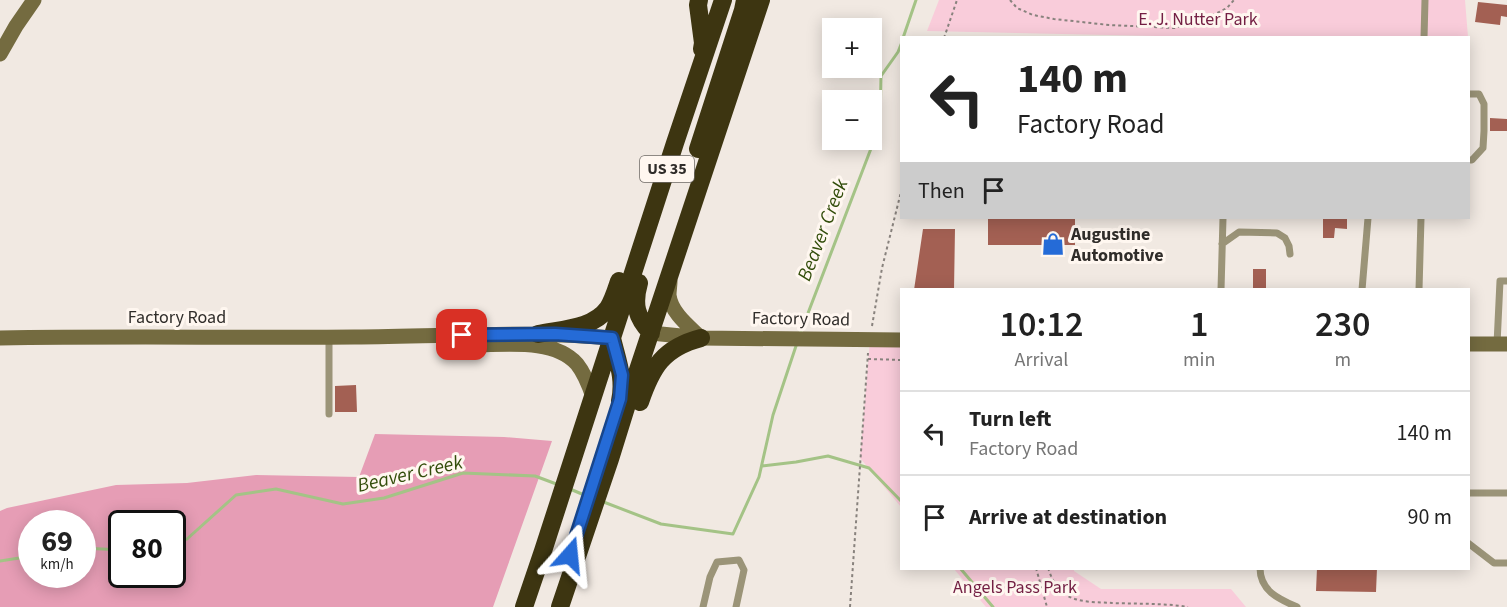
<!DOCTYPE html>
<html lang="en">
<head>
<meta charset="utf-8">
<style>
	body { margin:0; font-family:"Source Sans 3",sans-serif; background:#f6f6f6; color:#222; height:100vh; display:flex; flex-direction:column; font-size:22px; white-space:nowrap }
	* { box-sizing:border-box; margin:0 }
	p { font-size:20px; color:#767676 }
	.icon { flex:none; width:33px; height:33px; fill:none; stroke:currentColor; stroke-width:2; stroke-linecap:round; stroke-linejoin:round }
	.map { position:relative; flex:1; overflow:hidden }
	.sheet { position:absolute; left:900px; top:288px; width:570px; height:282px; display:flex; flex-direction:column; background:#fff; border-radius:0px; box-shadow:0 3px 15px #0003 }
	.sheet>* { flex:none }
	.top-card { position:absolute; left:900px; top:36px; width:570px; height:183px; border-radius:0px; box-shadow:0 3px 15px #0003; background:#fff; color:#222; overflow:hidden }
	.buttons { position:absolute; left:822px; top:18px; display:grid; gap:12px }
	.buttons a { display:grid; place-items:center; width:60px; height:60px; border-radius:0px; background:#fff; box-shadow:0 3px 15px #0003; font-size:30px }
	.speed { position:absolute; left:18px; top:510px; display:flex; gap:12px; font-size:30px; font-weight:700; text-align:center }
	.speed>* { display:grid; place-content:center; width:78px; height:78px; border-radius:50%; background:#fff; box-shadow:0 3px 15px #0003; line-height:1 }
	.speed small { font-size:15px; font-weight:400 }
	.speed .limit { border:3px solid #111; border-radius:9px; background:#fff; color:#111 }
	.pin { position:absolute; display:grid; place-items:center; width:51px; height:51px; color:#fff; margin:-26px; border-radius:12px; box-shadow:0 3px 9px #0006 }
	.me { position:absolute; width:66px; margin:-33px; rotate:18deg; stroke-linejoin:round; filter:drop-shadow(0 0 4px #0008) }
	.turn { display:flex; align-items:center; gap:21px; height:126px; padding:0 18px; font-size:27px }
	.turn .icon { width:78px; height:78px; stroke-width:2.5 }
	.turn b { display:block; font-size:42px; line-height:51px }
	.then { display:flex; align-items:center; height:57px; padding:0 18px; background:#0003; gap:12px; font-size:22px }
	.eta { display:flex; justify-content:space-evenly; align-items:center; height:102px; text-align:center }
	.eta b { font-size:36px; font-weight:600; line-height:42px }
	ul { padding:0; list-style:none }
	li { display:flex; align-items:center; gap:18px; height:84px; padding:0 18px; border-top:2px solid #e0e0e0 }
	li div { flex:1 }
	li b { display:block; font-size:22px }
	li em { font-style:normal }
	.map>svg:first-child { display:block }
	.green { fill:#f9ccda }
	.forest { fill:#e69db5; fill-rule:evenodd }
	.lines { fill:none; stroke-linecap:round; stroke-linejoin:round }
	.stream { stroke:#a4c386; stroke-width:3 }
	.building { fill:#a36053 }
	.path { stroke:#88827d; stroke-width:2; stroke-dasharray:3 3; stroke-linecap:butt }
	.lane { stroke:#9b9478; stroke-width:7 }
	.secondary { stroke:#746b40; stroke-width:15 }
	.highway { stroke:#3d3511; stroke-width:18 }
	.route-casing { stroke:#18468c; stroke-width:15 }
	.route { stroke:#256bd7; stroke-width:10 }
	.labels { text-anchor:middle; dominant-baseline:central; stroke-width:6; stroke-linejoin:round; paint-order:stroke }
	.shield { fill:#fff7f0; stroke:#6e6a65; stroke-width:1.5 }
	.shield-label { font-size:16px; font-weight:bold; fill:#302d2a }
	.park-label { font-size:18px; fill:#731f43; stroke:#fff7f0 }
	.poi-label { font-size:18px; font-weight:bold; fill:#302d2a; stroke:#fff7f0; text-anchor:start }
	.street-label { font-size:18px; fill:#302d2a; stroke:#fff7f0 }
	.water-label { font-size:20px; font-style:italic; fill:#324d0a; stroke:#fff7f0 }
</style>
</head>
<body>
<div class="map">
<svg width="1507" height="607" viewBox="0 0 1507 607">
	<rect width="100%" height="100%" fill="#f1e9e2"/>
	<path class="green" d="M939,0H1465L1468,37H1203L927,31Z
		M870,340H901V507L860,458Z
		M954,569H1074V571L1101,589H1231L1246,607H986Z"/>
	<path class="forest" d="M375,434L504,437L552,441L493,607H0V511L7,508L116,485L187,483L256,475L359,477ZM32,524H82V574H32ZM122,524H172V574H122Z"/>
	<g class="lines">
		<path class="stream" d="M903,38L916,0
			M800,334L880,125L881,76L898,52L902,42
			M762,466L796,462L828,456L869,468L902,502
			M570,489L589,497
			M601,501L661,524L733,534L759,477L773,415L797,343
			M172,542L187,539L236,495L276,489L343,504L384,498L463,473L535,476L559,485
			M82,548L122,550
			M0,561L32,556
			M960,568L993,607"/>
	</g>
	<path class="building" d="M1478,2L1507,5V17L1501,16L1500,25L1475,22Z
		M1490,118L1507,119V131H1490Z
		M988,218H1075V245H988Z
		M1323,218H1347V229L1335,228L1334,238H1323Z
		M923,229H955L954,290H914Z
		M1253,269H1266V290H1253Z
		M356,385L357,412H335V386Z
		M1317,568H1377L1376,592L1316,591Z"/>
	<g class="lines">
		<path class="path" d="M1010,0L1017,8L1033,15L1054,19L1109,25L1174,28L1199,22L1227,8L1234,0
			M944,38L957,0
			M872,326L882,268L902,188
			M868,359L902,360
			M1036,568L1047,607
			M1048,568C1052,579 1056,589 1066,595C1079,603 1098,602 1112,603C1138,604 1163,603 1188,607
			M850,607L868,353"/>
		<path class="lane" d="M1424,38L1425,0
			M1468,94H1479L1484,104V131L1483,148L1472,160H1468
			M1222,244L1239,232L1277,233L1285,238L1289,246L1290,254
			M1221,290L1223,218
			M1362,290L1368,218
			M1419,290L1421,218
			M329,337V414
			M1497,344L1500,281H1507
			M1468,493H1507
			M1468,543L1494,563H1507
			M1260,568C1260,591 1279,599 1297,607
			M703,607L710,577L717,562L739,560L744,570L736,607"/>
		<path class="secondary" d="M0,54L16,26L34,0
			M670,281C670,285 669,291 669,295C671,313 690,327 701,338
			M651,333L701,338L902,340
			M0,338C118,336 236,338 354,337C440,337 526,330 612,338
			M1468,344H1507
			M474,345C505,345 554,338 577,364C585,374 589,385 593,397"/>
		<path class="highway" d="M699,0L698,5L703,43L702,49
			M698,149L743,10L745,0
			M639,283C633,304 636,317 651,333
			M538,334C562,329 593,329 608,308C613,300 616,290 619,281
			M612,338C617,360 625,378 620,401
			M640,402C652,367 663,348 701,338
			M524,607L543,551L675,143L723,0
			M560,607L610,459L633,385L761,0"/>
	</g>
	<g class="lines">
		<g class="route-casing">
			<path id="route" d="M462,335L555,334L612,338L622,375L620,399L570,555"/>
		</g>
		<use href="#route" class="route"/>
	</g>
	<defs>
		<g id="shop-bare" transform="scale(1.8)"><path d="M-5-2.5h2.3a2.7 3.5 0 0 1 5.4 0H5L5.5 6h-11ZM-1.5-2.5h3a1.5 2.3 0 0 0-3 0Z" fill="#256bd7" stroke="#fff7f0" stroke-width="2.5" paint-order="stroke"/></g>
	</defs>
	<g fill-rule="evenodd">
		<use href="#shop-bare" x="1053" y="244"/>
	</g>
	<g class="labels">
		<rect class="shield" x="640" y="156" width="54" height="26" rx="4.5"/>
		<g class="shield-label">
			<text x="667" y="169">US 35</text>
		</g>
		<g class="park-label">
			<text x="1198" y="19">E. J. Nutter Park</text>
			<text x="1015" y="587">Angels Pass Park</text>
		</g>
		<g class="poi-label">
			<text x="1071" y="234">Augustine<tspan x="1071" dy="21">Automotive</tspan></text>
		</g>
		<g class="street-label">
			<text x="177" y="317">Factory Road</text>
			<text transform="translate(801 319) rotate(1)">Factory Road</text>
		</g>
		<g class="water-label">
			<text transform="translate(823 230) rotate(-69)">Beaver Creek</text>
			<text transform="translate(410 474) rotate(-13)">Beaver Creek</text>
		</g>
	</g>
</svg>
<div class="buttons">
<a>+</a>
<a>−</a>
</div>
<div class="speed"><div>69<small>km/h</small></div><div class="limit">80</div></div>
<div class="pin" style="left:462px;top:335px;background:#d93025"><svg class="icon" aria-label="arrive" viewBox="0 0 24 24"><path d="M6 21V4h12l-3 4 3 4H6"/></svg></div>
<svg class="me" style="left:570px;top:555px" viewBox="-20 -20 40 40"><path d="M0-17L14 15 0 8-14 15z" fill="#256bd7" stroke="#fff" stroke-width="4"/></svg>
<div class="top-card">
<div class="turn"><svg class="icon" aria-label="left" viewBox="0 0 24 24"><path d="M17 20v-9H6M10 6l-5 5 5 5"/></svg><div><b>140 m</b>Factory Road</div></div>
<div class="then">Then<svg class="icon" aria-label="arrive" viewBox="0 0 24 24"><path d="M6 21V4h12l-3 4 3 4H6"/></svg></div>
</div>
<section class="sheet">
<div class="eta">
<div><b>10:12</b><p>Arrival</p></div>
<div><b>1</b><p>min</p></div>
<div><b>230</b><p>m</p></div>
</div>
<ul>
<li><svg class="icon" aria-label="left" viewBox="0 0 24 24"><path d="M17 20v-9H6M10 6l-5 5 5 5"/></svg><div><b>Turn left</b><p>Factory Road</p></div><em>140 m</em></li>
<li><svg class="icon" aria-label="arrive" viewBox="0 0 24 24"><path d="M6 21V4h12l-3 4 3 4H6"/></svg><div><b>Arrive at destination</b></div><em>90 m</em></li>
</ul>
</section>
</div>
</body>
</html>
